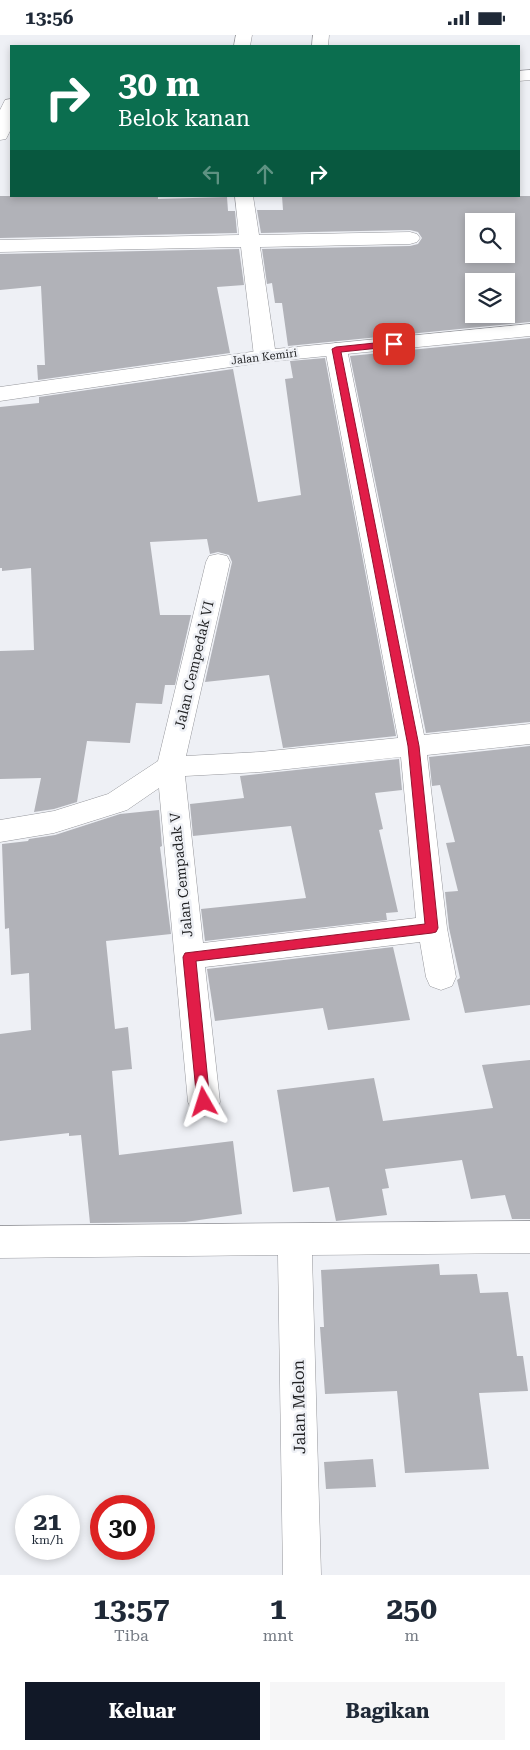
<!DOCTYPE html>
<html lang="id">
<head>
<meta charset="utf-8">
<style>
	body { margin:0; font-family:"Roboto Serif",serif; background:#f6f6f7; color:#1f2937; height:100vh; display:flex; flex-direction:column; font-size:19px; white-space:nowrap }
	* { box-sizing:border-box; margin:0 }
	p { font-size:16px; color:#747a83 }
	.icon { flex:none; width:28px; height:28px; fill:none; stroke:currentColor; stroke-width:2; stroke-linecap:round; stroke-linejoin:round }
	.map { position:relative; height:1540px; overflow:hidden }
	.drawer { display:flex; flex-direction:column; background:#fff; flex:1 }
	.drawer>* { flex:none }
	.top-card { position:absolute; left:10px; top:10px; width:510px; height:152px; border-radius:0px; box-shadow:0 2px 8px #0003; background:#0b6e4f; color:#fff; overflow:hidden }
	.buttons { position:absolute; left:465px; top:178px; display:grid; gap:10px }
	.buttons a { display:grid; place-items:center; width:50px; height:50px; border-radius:0px; background:#fff; box-shadow:0 2px 8px #0003; font-size:25px }
	.speed { position:absolute; left:15px; top:1460px; display:flex; gap:10px; font-size:25px; font-weight:700; text-align:center }
	.speed>* { display:grid; place-content:center; width:65px; height:65px; border-radius:50%; background:#fff; box-shadow:0 2px 8px #0003; line-height:1 }
	.speed small { font-size:12px; font-weight:400 }
	.speed .limit { border:8px solid #d22; background:#fff; color:#111 }
	.pin { position:absolute; display:grid; place-items:center; width:42px; height:42px; color:#fff; margin:-21px; border-radius:10px; box-shadow:0 2px 8px #0006 }
	.me { position:absolute; width:55px; margin:-28px; rotate:354deg; stroke-linejoin:round; filter:drop-shadow(0 0 4px #0008) }
	.turn { display:flex; align-items:center; gap:18px; height:105px; padding:0 25px; font-size:22px }
	.turn .icon { width:65px; height:65px; stroke-width:2.5 }
	.turn b { display:block; font-size:35px; line-height:42px }
	.lanes { display:flex; align-items:center; height:48px; padding:0 25px; background:#0003; justify-content:center; gap:25px; direction:ltr }
	.lanes .off { opacity:.35 }
	.eta { display:flex; justify-content:space-evenly; align-items:center; height:85px; text-align:center }
	.eta b { font-size:30px; font-weight:700; line-height:35px }
	.button { display:flex; gap:10px; margin-top:auto; padding:10px 25px }
	.button a { flex:1; height:58px; border-radius:0px; background:#111827; color:#fff; font-size:20px; font-weight:700; line-height:58px; text-align:center }
	.button a+a { background:#f6f6f7; color:#1f2937 }
	.status { display:flex; justify-content:space-between; align-items:center; height:35px; padding:0 25px; background:#fff; direction:ltr }
	.status svg { height:14px; fill:currentColor }
	.map>svg:first-child { display:block }
	.building { fill:#b1b2b8; fill-rule:evenodd }
	.lines { fill:none; stroke-linecap:round; stroke-linejoin:round }
	.minor-casing { stroke:#96979c; stroke-width:1 }
	.tertiary-casing { stroke:#96979c; stroke-width:1 }
	.minor { fill:#fff; fill-rule:evenodd }
	.tertiary { fill:#fff; fill-rule:evenodd }
	.route { fill:#e11d48; stroke:#92132f }
	.labels { text-anchor:middle; dominant-baseline:central; stroke-width:5; stroke-linejoin:round; paint-order:stroke }
	.far-street-label { font-size:11px; fill:#1f2022; stroke:#eef0f5 }
	.street-label { font-size:14px; fill:#1f2022; stroke:#eef0f5 }
	.near-street-label { font-size:16px; fill:#1f2022; stroke:#eef0f5 }
</style>
</head>
<body>
<div class="status"><b>13:56</b><svg viewBox="0 0 49 12"><path d="M0 12V9h3v3zM5 12V6h3v6zM10 12V3h3v9zM15 12V0h3v12zM26 1h20v11H26zM47 4h2v5h-2z"/></svg></div>
<div class="map">
<svg width="530" height="1540" viewBox="0 0 530 1540">
	<rect width="100%" height="100%" fill="#eef0f5"/>
	<path class="building" d="M0,161H158V164L227,162L228,176H235L237,198L0,203Z
		M282,161H530V287L288,311L282,268H275L272,248L267,249L262,214L410,211L418,209L422,203L418,197L410,195L261,198L257,175H283ZM474,186H506V219H474ZM474,246H506V279H474Z
		M239,214L244,250L217,252L230,318L38,345L37,330H45L41,251L0,255V219Z
		M530,303V687L426,698L350,321Z
		M325,323L396,701L283,713L269,640L205,647L232,527L229,520L218,517L210,519L207,504L150,507L160,580H191L175,650H165L162,669L136,668L130,708L87,706L77,767L54,774L34,777L41,743L0,744V616L34,615L31,533L2,536V533H0V372L39,368V362L233,334L258,467L301,460L285,344L293,343L290,326Z
		M530,711V970L465,978L457,945L460,943L449,893L445,857L458,856L446,808L455,807L440,750L432,751L429,722Z
		M399,724L402,755L375,758L383,794L379,795L398,877L386,878L387,885L205,906L201,874L306,863L291,791L193,801L190,769L244,763L240,741Z
		M159,775L162,811L160,812L171,899L106,906L115,994L128,992L132,1034L112,1036L119,1120L233,1106L242,1179L185,1187L90,1188L81,1100L69,1101V1098L0,1106V999L31,995L29,938L11,940L9,893L5,894L2,809L28,806L29,804L55,800L120,779Z
		M393,912L410,985L328,995L323,973L215,986L207,934Z
		M530,1025V1184H512L505,1160L471,1164L462,1125L385,1134L389,1153L382,1154L387,1180L336,1186L329,1152L293,1157L277,1055L374,1043L383,1086L493,1073L482,1030Z
		M439,1229L440,1240L477,1239L480,1258L508,1257L517,1321H523L528,1356L479,1358L489,1434L405,1438L397,1356L325,1359L320,1292H324L321,1235Z
		M373,1424L376,1452L326,1454L324,1427Z"/>
	<g class="lines">
		<g class="minor-casing">
			<path id="minor" d="M236,0H252L250,11H234Z
				M313,0H329L328,11H312Z
				M530,35V45L519,46V36Z
				M11,64V94L6,104L0,105V75L5,65Z
				M235,161H253L259,200L410,197L417,199L420,203L417,207L410,209L260,212L276,321L272,325L265,327L258,325L254,321L241,212L0,217V205L239,200Z
				M336,308L343,310L347,314L424,700L530,689V709L427,720L447,893L456,942L452,951L441,955L430,951L426,942L420,907L205,932L220,1067L215,1077L204,1081L193,1077L188,1067L159,753L127,775L54,798L0,807V785L54,776L108,759L158,726L206,527L209,521L218,519L227,521L230,527L186,721L260,717L398,703L325,314L329,310ZM401,722L416,883L203,908L185,741L260,737Z
				M530,1186V1218L312,1220L321,1540H283L278,1220L0,1223V1191Z"/>
		</g>
		<g class="tertiary-casing">
			<path id="tertiary" d="M530,289V301L265,327L0,366V352L265,315Z"/>
		</g>
		<use href="#minor" class="minor"/>
		<use href="#tertiary" class="tertiary"/>
	</g>
	<path class="route" d="M394,306L399,309L398,311L341,317L419,711L438,893L436,897L432,898L196,926L210,1067L208,1071L204,1073L199,1071L197,1067L183,922L185,918L425,889L408,711L332,314L336,312Z"/>
	<g class="labels">
		<g class="far-street-label">
			<text transform="translate(264 322) rotate(-7)">Jalan Kemiri</text>
		</g>
		<g class="street-label">
			<text transform="translate(194 630) rotate(-77)">Jalan Cempedak VI</text>
			<text transform="translate(181 840) rotate(-96)">Jalan Cempadak V</text>
		</g>
		<g class="near-street-label">
			<text transform="translate(299 1372) rotate(-91)">Jalan Melon</text>
		</g>
	</g>
</svg>
<div class="buttons">
<a><svg class="icon" aria-label="search" viewBox="0 0 24 24"><circle cx="10" cy="10" r="6"/><path d="M15 15l6 6"/></svg></a>
<a><svg class="icon" aria-label="layers" viewBox="0 0 24 24"><path d="M12 4l9 5-9 5-9-5zM3 14l9 5 9-5"/></svg></a>
</div>
<div class="speed"><div>21<small>km/h</small></div><div class="limit">30</div></div>
<div class="pin" style="left:394px;top:309px;background:#d93025"><svg class="icon" aria-label="arrive" viewBox="0 0 24 24"><path d="M6 21V4h12l-3 4 3 4H6"/></svg></div>
<svg class="me" style="left:204px;top:1067px" viewBox="-20 -20 40 40"><path d="M0-17L14 15 0 8-14 15z" fill="#e11d48" stroke="#fff" stroke-width="4"/></svg>
<div class="top-card">
<div class="turn"><svg class="icon" aria-label="right" viewBox="0 0 24 24"><path d="M7 20v-9h11M14 6l5 5-5 5"/></svg><div><b>30 m</b>Belok kanan</div></div>
<div class="lanes"><svg class="icon off" aria-label="left" viewBox="0 0 24 24"><path d="M17 20v-9H6M10 6l-5 5 5 5"/></svg><svg class="icon off" aria-label="ahead" viewBox="0 0 24 24"><path d="M12 20V5M6 11l6-6 6 6"/></svg><svg class="icon" aria-label="right" viewBox="0 0 24 24"><path d="M7 20v-9h11M14 6l5 5-5 5"/></svg></div>
</div>
</div>
<section class="drawer">
<div class="eta">
<div><b>13:57</b><p>Tiba</p></div>
<div><b>1</b><p>mnt</p></div>
<div><b>250</b><p>m</p></div>
</div>
<div class="button"><a>Keluar</a><a>Bagikan</a></div>
</section>
</body>
</html>
